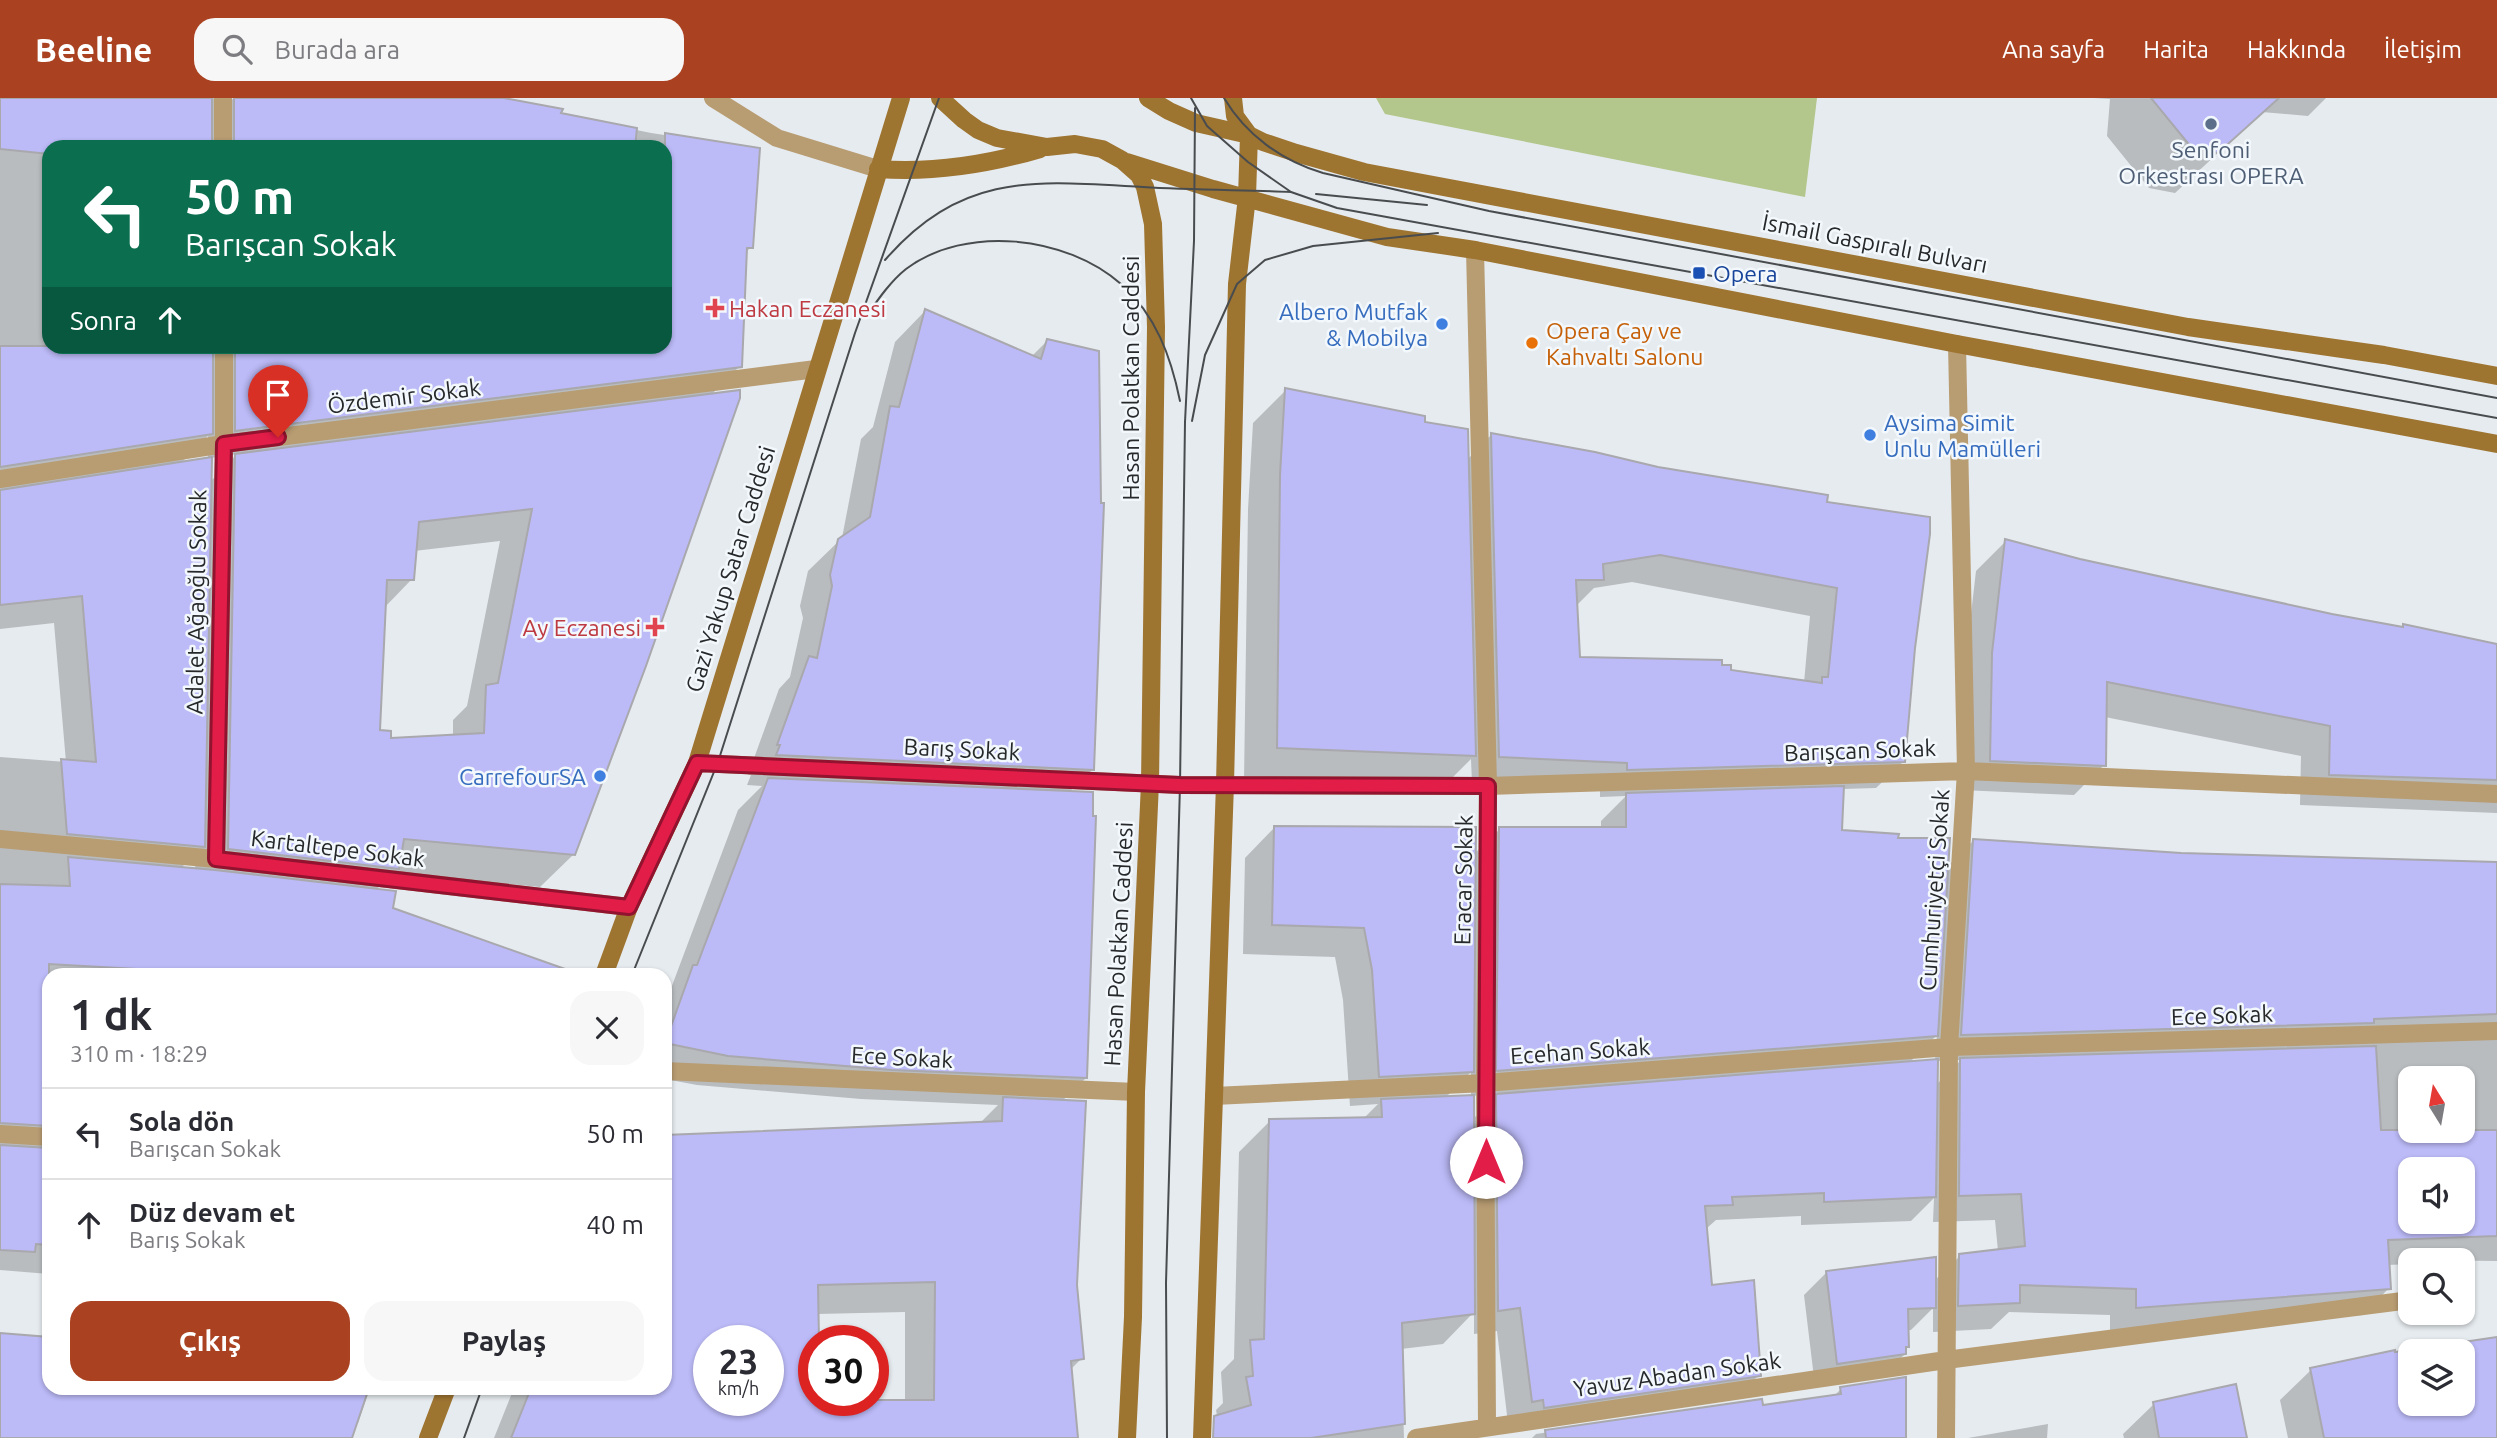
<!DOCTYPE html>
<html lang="tr">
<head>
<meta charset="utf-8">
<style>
	body { margin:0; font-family:Ubuntu,sans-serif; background:#f7f7f7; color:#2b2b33; height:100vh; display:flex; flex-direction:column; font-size:26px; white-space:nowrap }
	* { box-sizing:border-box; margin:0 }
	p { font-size:23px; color:#7c7c81 }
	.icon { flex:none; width:38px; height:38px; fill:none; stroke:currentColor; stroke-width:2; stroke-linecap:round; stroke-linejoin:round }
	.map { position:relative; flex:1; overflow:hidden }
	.drawer { position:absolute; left:42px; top:870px; width:630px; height:427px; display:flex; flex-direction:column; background:#fff; border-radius:21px; box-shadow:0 2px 5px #0004 }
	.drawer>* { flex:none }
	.banner { position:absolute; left:42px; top:42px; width:630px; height:214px; border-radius:21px; box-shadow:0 2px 5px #0004; background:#0b6e4f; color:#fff; overflow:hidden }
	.needle { width:46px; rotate:349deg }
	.controls { position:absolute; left:2398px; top:968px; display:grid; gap:14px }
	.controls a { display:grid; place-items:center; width:77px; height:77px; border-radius:14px; background:#fff; box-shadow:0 2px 5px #0004; font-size:35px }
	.speed { position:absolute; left:693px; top:1227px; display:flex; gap:14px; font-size:35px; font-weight:700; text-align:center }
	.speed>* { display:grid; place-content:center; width:91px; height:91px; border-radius:50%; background:#fff; box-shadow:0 2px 5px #0004; line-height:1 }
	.speed small { font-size:18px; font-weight:400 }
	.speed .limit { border:10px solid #d22; background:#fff; color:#111 }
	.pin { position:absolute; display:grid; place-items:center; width:60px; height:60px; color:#fff; margin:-72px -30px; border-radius:50% 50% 50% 0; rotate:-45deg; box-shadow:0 0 7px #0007 }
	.pin .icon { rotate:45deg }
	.me { position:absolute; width:77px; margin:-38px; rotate:0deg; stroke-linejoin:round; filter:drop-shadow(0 0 5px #0008) }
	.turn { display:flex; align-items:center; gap:24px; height:147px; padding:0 28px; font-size:32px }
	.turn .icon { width:91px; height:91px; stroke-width:2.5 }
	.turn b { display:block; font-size:49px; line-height:60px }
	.then { display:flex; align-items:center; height:66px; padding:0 28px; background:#0003; gap:14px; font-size:26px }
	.round { display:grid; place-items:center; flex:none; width:74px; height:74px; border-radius:21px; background:#f7f7f7 }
	.overview { display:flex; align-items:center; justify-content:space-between; height:119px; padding:0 28px }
	h1 { font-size:42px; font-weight:700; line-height:52px }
	.primary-button { display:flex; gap:14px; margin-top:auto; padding:14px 28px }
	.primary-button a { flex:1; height:80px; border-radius:21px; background:#aa4221; color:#fff; font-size:28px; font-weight:700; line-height:80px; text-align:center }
	.primary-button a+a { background:#f7f7f7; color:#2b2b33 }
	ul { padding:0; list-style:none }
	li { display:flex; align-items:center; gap:21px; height:91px; padding:0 28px; border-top:2px solid #e1e1e2 }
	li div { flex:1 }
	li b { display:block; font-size:26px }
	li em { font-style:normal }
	header { display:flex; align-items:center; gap:42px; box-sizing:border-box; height:98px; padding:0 35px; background:#aa4221; color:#fff }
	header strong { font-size:33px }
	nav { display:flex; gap:38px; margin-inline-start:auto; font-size:24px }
	.search { width:490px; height:63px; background:#f7f7f7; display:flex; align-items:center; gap:18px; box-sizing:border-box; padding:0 24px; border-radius:21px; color:#7c7c81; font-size:26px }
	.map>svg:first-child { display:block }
	.green { fill:#b3c68b }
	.shadow { fill:#0003; fill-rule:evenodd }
	.building { fill:#bcbaf7; stroke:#a8a8ad; stroke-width:2; fill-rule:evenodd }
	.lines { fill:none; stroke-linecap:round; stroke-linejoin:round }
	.street { stroke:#b89c72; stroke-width:18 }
	.secondary { stroke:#9e7431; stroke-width:18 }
	.tram { stroke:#494c4e; stroke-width:2 }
	.route-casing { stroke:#92132f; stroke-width:18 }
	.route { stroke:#e11d48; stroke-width:12 }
	.service-dot { fill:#5c6f8a; stroke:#f3f8fc; stroke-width:2.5 }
	.transit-dot { fill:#1a4fb4; stroke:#f3f8fc; stroke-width:2.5 }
	.health-dot { fill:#e0444e; stroke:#f3f8fc; stroke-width:2.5 }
	.shop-dot { fill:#3f7fe0; stroke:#f3f8fc; stroke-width:2.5 }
	.food-dot { fill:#e8710a; stroke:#f3f8fc; stroke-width:2.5 }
	.labels { text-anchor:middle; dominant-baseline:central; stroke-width:5; stroke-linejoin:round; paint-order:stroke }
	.service-label { font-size:23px; fill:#4e5e75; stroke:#f3f8fc }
	.street-label { font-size:23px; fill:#26282a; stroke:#f3f8fc }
	.transit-label { font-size:23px; fill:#164399; stroke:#f3f8fc; text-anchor:start }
	.health-label { font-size:23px; fill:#be3a42; stroke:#f3f8fc; text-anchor:start }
	.shop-label { font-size:23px; fill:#366cbe; stroke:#f3f8fc; text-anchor:end }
	.food-label { font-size:23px; fill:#c56008; stroke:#f3f8fc; text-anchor:start }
</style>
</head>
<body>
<header>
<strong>Beeline</strong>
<div class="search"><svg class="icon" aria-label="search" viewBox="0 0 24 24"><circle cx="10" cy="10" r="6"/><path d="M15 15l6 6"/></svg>Burada ara</div>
<nav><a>Ana sayfa</a><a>Harita</a><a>Hakkında</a><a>İletişim</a></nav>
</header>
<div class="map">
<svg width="2497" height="1340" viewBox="0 0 2497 1340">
	<rect width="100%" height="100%" fill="#e6ebef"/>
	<path class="green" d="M1376,0H1817L1805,99L1385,16Z"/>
	<path class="shadow" d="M0,0H232L237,9L236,0H494L559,16L651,35L758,51L751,149L745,155L740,268L710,298L574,756L540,789L393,775L375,793L391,812L541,877H49V1176L0,1172V659L66,664L54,525L0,531ZM49,49H665V248H49ZM208,338V362L180,366ZM237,356L210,384L211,360ZM500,443L467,608L453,622V639L389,642L378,634L384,510L412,481L414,453ZM196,755L195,772L180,771Z
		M2094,0H2326L2308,18L2262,14L2175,95L2149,90L2107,38L2110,1Z
		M925,213L1031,259L1047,243L1093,671L1068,695L1086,980L1061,1004L1082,1260L1070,1272L1076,1340H494L514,1290H665V1039L979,1026L998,1007L861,1001L697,987L665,981V898L670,893L738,712L762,688L747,687L751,677H748L779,591L790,579L803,520L800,508L808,473L842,440L861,341L873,329L895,244ZM905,1214V1309L814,1302V1242H817V1216ZM709,1242H768V1302H709Z
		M1286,292L1424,325L1467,362L1491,337L1825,406L1914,550L1904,663L1876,690L1842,691L1840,733L1897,741L1947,769L1974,742L2181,756L2497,766V1163L2410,1162V1166L2388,1167L2389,1190L2363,1217L2110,1236V1217L2009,1214L1991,1231L1933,1234V1210L1911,1232H1907L1905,1256L1882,1279L1815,1288L1804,1197L1826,1175L1934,1183L1960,1158L1998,1153L1995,1122L1933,1124L1934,1100L1911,1123L1801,1127V1118L1716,1122L1707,1130L1711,1189L1759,1277L1735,1301L1509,1334L1497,1233L1474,1236V1214L1443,1246L1401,1251L1404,1340H1214L1220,1334L1216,1312L1223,1305L1221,1274L1234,1261L1239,1054L1270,1023L1363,1021L1378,1006L1350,1008L1343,902L1335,859L1243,856L1245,760L1274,730L1474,756L1500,731H1601V723L1626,698L1600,699V692L1472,686L1471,661L1441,691L1244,682L1248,411L1253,325ZM1632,484L1810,518L1804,585L1729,574L1720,568L1578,561L1575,509L1594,490ZM1937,937L1935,963L1909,965ZM1961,962L1936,987V963ZM1471,974V999L1445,1000ZM2410,980H2462V1032H2410ZM1498,996L1472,1022V998ZM2410,1071H2462V1124H2410Z
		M2006,443L2080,463L2331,518L2401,530L2404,527L2497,547V715L2300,707L2301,658L2105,619L2104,667L2074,697L1961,692L1963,586L1976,473Z
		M48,1234L49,1290H370L358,1325L353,1329L350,1340H0V1236L41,1240Z
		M2497,1241V1340H2288L2280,1302L2311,1272L2410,1306H2462V1253H2415Z
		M1841,1291L1904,1340H1532L1536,1336L1761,1303V1309L1833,1299Z
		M2154,1306L2245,1340H2124L2123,1336Z
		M2048,1326L2047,1340H1968Z"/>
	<path class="building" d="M0,0H212V49H49V56L0,51Z
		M234,0H504L563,11L561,15L637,30L635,49H234Z
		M2151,0H2279L2218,55L2191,49Z
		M665,35L760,50L753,150H747L742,269L235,333V248H665Z
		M925,211L1041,261L1047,241L1099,253L1101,405H1104L1094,672L776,657L780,647H777L809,558L817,560L832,488L830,477L838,441L870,419L890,308L899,309Z
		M0,248H213V336L0,369Z
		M1285,290L1425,318V324L1468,331L1476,658L1277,650L1280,377Z
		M740,292V300L646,568L575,757L404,741L399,771L228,751L235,356ZM532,411L498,585L486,587L484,635L391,640V633L380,632L387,482H414L419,424Z
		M1491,335L1595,354L1658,369L1828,397L1827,404L1930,419V436L1915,550L1905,664L1627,672V665L1499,659ZM1660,457L1837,490L1828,579H1822V585L1731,572V567H1722V562L1580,559L1576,482H1604L1603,466Z
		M212,359L205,749L67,736L61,661L96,664L82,498L0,507V392Z
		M2005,441L2080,461L2332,516L2403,529V526L2497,546V682L2329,677L2330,628L2107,584L2106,668L1990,663L1992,555Z
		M768,680L1093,694V718H1096L1087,980L892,972L728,958L665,945L693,867H697Z
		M1844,688L1842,732L1899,736L1898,740H1950L1938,938L1496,973L1499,729H1626V695Z
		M1274,728L1476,729L1474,974L1379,979L1372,872L1364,830L1272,827Z
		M1973,741L2181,755L2497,764V916L2374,921V925L1961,937Z
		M68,759L215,772L396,793L393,810L565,871L564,877H152L153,872L49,866V1028L0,1025V786L70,788Z
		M2376,948L2381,1032H2497V1138L2388,1142L2391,1191L2136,1210V1191L2020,1187V1205L1958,1208L1959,1156L2025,1148L2021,1096L1959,1098L1960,960ZM2410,1071H2462V1124H2410Z
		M1938,961L1936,1099L1824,1104V1095L1732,1099L1733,1107L1705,1108L1712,1187L1754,1182L1761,1278L1544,1310L1543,1302L1532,1304L1520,1210L1498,1213L1496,996Z
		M1474,997L1475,1216L1402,1225L1405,1326L1311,1340H1213L1214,1318L1251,1307L1246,1279L1253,1278L1250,1242L1264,1241L1269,1021L1382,1019L1381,1001Z
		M1003,999L1086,1003L1077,1187L1084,1261L1071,1263L1078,1340H511L531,1290H665V1037L1002,1023ZM935,1184L934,1302H814V1242H819L818,1187ZM709,1242H768V1302H709Z
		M0,1047L49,1050V1147L36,1146L35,1154L0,1152Z
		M1936,1159V1210L1908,1211L1909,1249H1906V1256L1837,1266L1826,1173Z
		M0,1235L49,1239V1290H369L352,1340H0Z
		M2497,1239V1340H2324L2310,1270L2395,1252V1254ZM2410,1253H2462V1306H2410Z
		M1906,1279V1340H1546L1545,1332L1762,1301L1763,1307L1841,1296L1840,1289Z
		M2236,1286L2247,1340H2159L2153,1304Z"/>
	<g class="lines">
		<path class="street" d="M223,0V49
			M713,0L777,40L878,71
			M1475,152L1488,688L1485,985L1487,1329
			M0,381L224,346L816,271
			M697,665L1180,687L1488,688L1966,673L2497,696
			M0,741L216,761L629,809
			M216,761L224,346V248
			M665,973L1136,994
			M1214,998L1485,985L1949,949L2497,933
			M0,1036L49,1039
			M1416,1340L1946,1262L2410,1202
			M1946,1340L1949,949L1966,673L1957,246"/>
		<path class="secondary" d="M940,0L964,22L978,32L997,40L1047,49L1075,46L1102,51L1122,62L1139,77L1145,89L1153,126L1156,229L1150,685L1136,994L1133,1219L1127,1340
			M1148,0L1169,13L1196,25L1249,37L1263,44L1296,55L1364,74L2188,229L2384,257L2497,278
			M1127,64L1213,91L1387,139L1475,152L1957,246L2497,346
			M878,71C934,75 986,67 1040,51
			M604,877L629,809L697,665L901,0
			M428,1340L447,1290
			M1202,1340L1225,686L1237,186L1247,99L1249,37L1235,18L1233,0"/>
		<path class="tram" d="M1191,0L1207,28L1248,64L1291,94L1337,110L2497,320
			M1224,0C1246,37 1282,63 1323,75L1489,113L2497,300
			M1316,96L1427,107
			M885,162C963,73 1036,83 1143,89C1192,92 1242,92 1291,94
			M868,216C879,200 891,183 906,171C966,126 1067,138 1121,186C1156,217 1171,259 1180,303
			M1192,323L1205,257L1237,186L1265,162L1313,148L1438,135
			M632,877L718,664L855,235L939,0
			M464,1340L482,1290
			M1167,1340L1166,1185L1180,687L1185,324L1194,143L1195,10"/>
	</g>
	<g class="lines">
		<g class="route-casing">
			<path id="route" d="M278,339L224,346L216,761L629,809L697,665L1180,687L1488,688L1486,1064"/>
		</g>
		<use href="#route" class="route"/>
	</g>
	<circle class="service-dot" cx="2211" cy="26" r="7"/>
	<rect class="transit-dot" x="1692" y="168" width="14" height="14" rx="3.5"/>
	<g class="health-dot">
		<path d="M711.5 199.5h7v7h7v7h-7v7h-7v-7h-7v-7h7z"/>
		<path d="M651.5 518.5h7v7h7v7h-7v7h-7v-7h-7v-7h7z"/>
	</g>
	<g class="shop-dot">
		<circle cx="1442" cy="226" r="7"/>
		<circle cx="1870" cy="337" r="7"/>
		<circle cx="600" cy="678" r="7"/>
	</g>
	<circle class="food-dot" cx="1532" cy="245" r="7"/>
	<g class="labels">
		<g class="service-label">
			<text x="2211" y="51">Senfoni<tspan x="2211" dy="26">Orkestrası OPERA</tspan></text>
		</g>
		<g class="street-label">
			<text transform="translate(1875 145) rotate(11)">İsmail Gaspıralı Bulvarı</text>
			<text transform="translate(1130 280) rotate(-90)">Hasan Polatkan Caddesi</text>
			<text transform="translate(404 298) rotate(-7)">Özdemir Sokak</text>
			<text transform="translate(730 471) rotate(-73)">Gazi Yakup Satar Caddesi</text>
			<text transform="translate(196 504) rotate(-89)">Adalet Ağaoğlu Sokak</text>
			<text transform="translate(962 651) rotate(3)">Barış Sokak</text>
			<text transform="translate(1860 652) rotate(-2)">Barışcan Sokak</text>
			<text transform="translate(338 750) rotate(7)">Kartaltepe Sokak</text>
			<text transform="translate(1463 782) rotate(-89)">Eracar Sokak</text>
			<text transform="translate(1934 792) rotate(-86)">Cumhuriyetçi Sokak</text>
			<text transform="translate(1118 846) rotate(-87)">Hasan Polatkan Caddesi</text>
			<text transform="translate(2222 917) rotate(-2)">Ece Sokak</text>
			<text transform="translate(1580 953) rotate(-4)">Ecehan Sokak</text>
			<text transform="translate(902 959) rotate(3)">Ece Sokak</text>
			<text transform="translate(1677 1276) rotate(-8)">Yavuz Abadan Sokak</text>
		</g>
		<g class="transit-label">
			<text x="1713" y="175">Opera</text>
		</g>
		<g class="health-label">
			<text x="729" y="210">Hakan Eczanesi</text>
			<text x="641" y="529" text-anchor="end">Ay Eczanesi</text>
		</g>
		<g class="shop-label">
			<text x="1428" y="213">Albero Mutfak<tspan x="1428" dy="26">&amp; Mobilya</tspan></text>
			<text x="1884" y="324" text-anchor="start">Aysima Simit<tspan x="1884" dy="26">Unlu Mamülleri</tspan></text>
			<text x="586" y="678">CarrefourSA</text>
		</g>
		<g class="food-label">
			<text x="1546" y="232">Opera Çay ve<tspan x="1546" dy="26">Kahvaltı Salonu</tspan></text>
		</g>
	</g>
</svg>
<div class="controls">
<a><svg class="needle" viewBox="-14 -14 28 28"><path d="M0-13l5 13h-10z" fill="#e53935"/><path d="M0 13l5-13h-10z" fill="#7c7c81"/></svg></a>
<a><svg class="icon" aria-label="sound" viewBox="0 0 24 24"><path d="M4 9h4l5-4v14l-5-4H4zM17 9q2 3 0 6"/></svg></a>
<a><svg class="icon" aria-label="search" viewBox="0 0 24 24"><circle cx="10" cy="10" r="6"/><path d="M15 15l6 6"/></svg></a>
<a><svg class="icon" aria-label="layers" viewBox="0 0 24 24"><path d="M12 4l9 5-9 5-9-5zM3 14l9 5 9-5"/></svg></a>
</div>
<div class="speed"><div>23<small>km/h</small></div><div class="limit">30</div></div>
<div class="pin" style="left:278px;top:339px;background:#d93025"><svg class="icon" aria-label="arrive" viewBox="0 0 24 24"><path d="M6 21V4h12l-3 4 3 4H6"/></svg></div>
<svg class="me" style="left:1486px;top:1064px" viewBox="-20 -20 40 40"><circle r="19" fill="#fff"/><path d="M0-13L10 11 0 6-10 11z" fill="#e11d48"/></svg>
<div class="banner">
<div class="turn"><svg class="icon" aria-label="left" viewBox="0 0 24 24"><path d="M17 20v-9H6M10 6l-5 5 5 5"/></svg><div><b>50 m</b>Barışcan Sokak</div></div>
<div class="then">Sonra<svg class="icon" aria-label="ahead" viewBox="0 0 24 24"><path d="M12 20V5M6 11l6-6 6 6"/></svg></div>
</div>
<section class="drawer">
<div class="overview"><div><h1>1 dk</h1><p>310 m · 18:29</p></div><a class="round"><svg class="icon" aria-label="close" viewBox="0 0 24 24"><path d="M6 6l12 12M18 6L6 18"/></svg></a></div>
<ul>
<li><svg class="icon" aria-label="left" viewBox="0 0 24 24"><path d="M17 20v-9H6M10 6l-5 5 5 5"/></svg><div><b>Sola dön</b><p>Barışcan Sokak</p></div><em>50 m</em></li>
<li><svg class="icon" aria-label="ahead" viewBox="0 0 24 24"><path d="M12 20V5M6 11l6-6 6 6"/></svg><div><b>Düz devam et</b><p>Barış Sokak</p></div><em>40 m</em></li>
</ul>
<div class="primary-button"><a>Çıkış</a><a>Paylaş</a></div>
</section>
</div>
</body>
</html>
